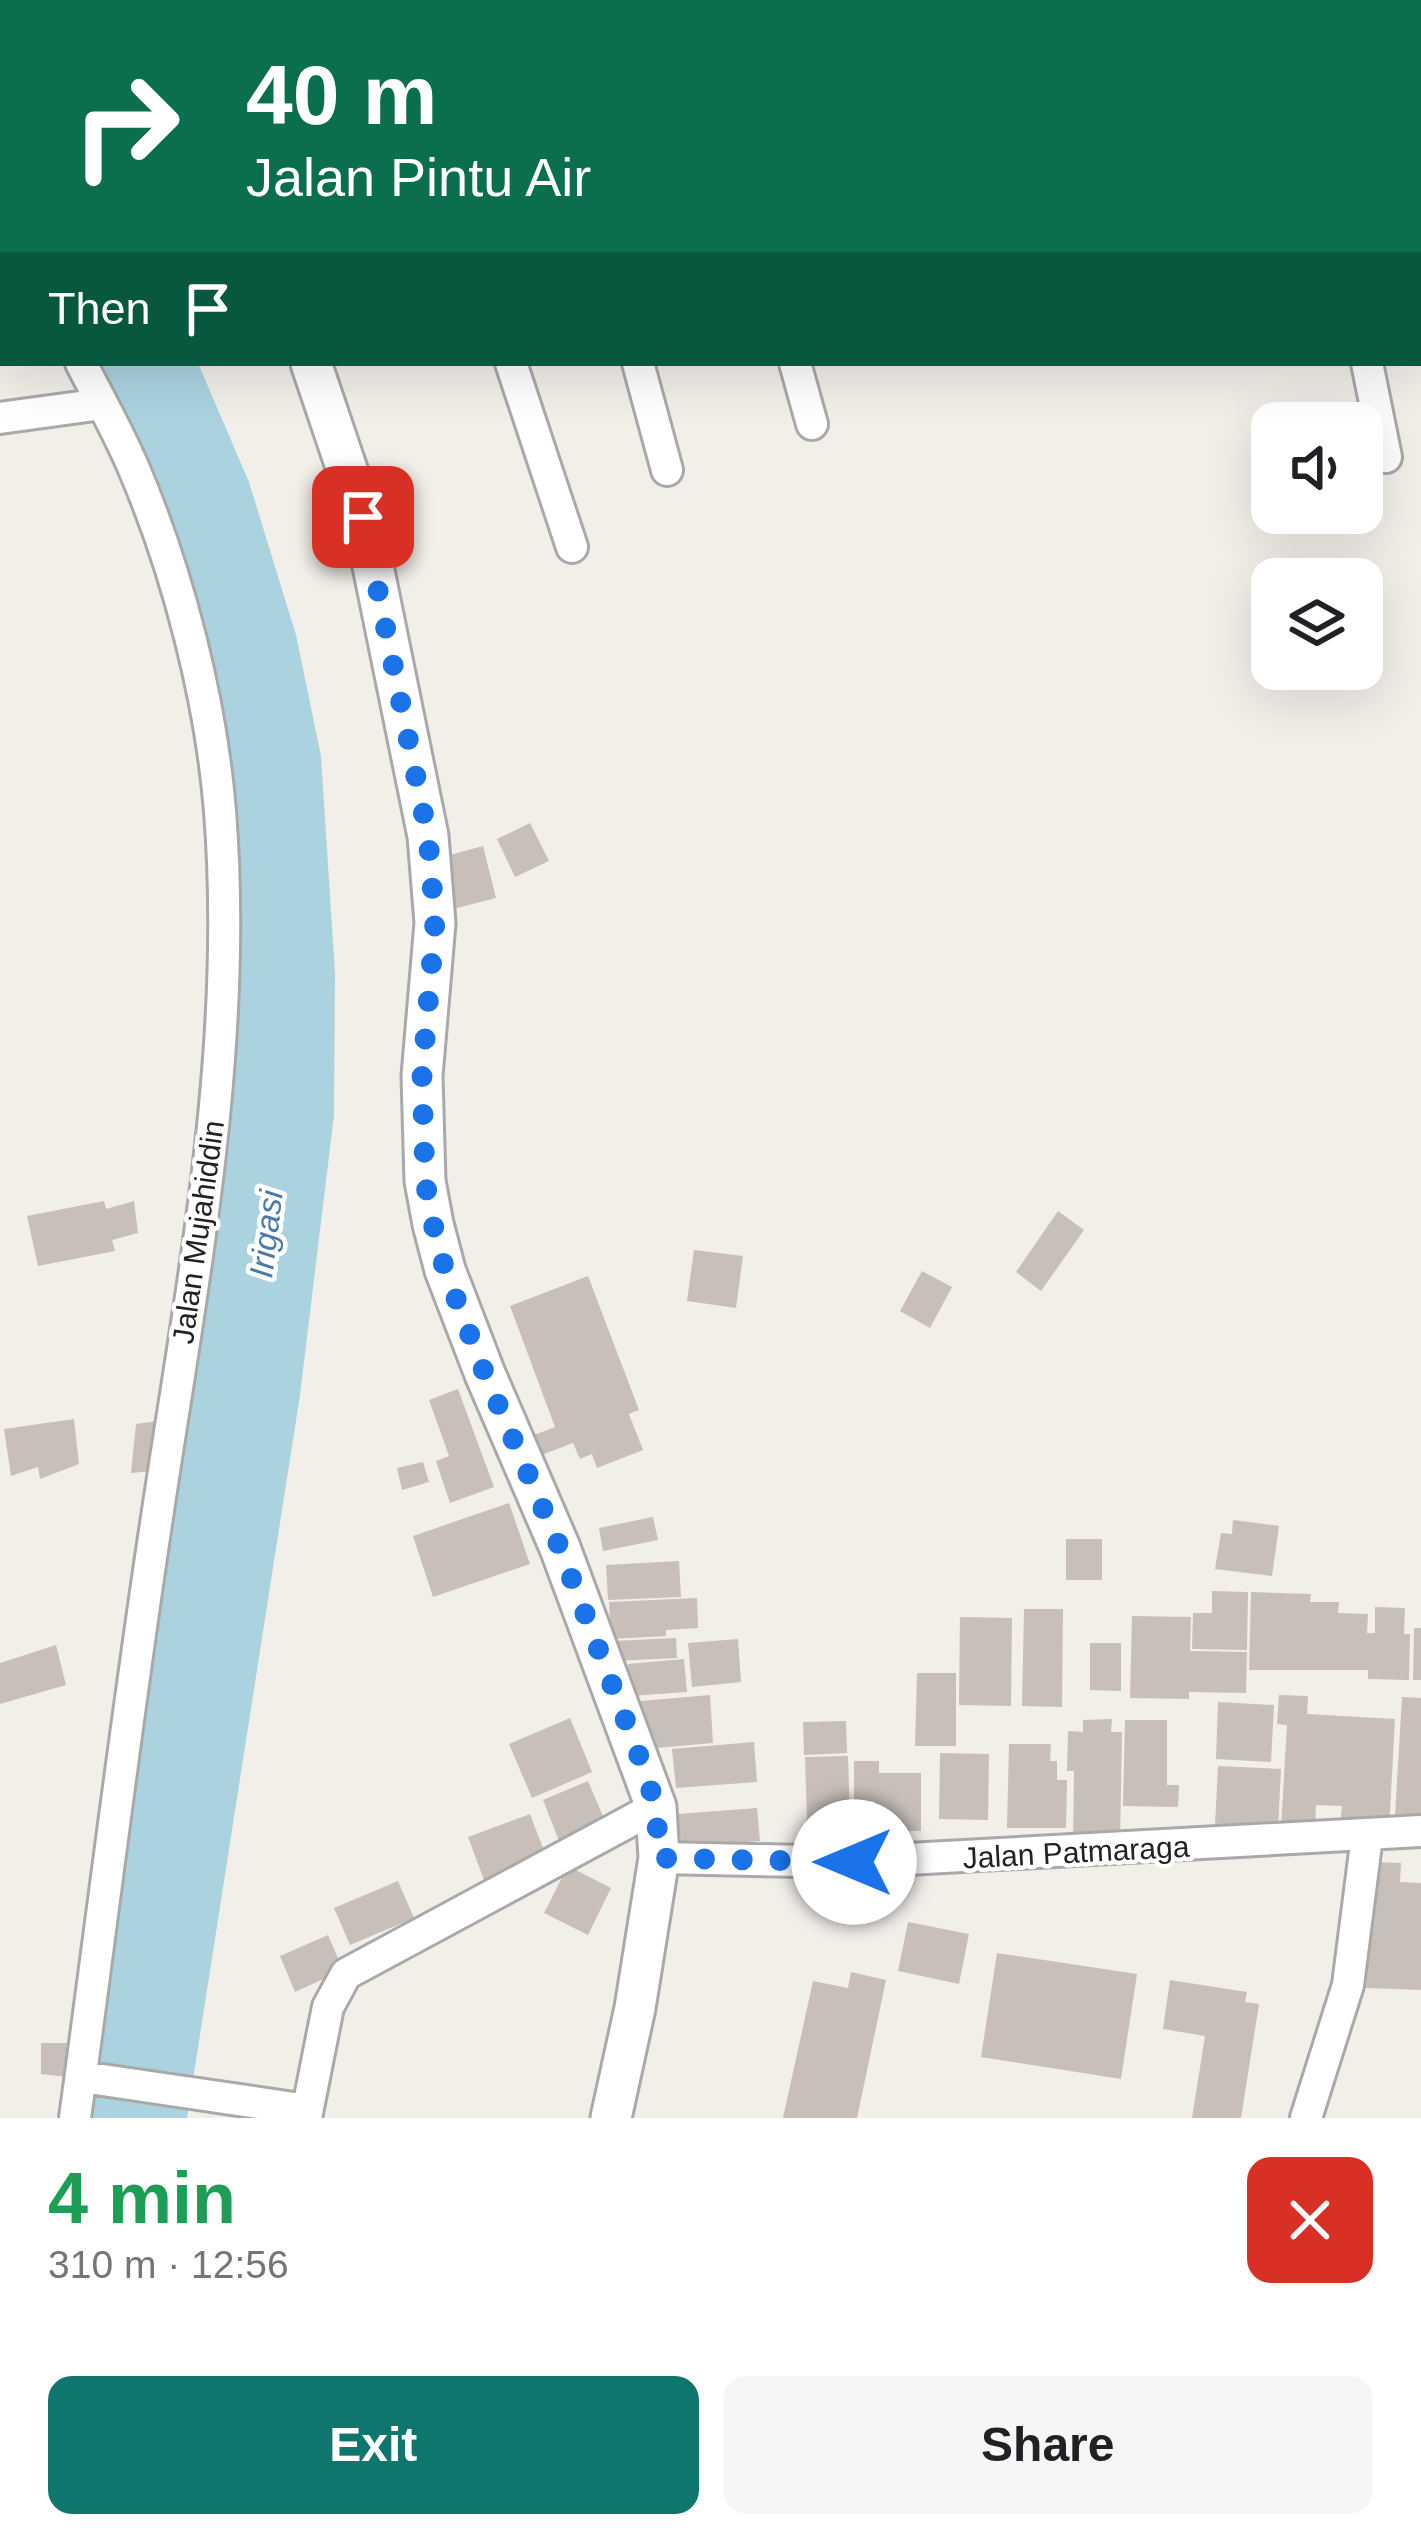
<!DOCTYPE html>
<html lang="en">
<head>
<meta charset="utf-8">
<style>
	body { margin:0; font-family:Arial,sans-serif; background:#f6f6f6; color:#202124; height:100vh; display:flex; flex-direction:column; font-size:45px; white-space:nowrap }
	* { box-sizing:border-box; margin:0 }
	p { font-size:39px; color:#757577 }
	.icon { flex:none; width:66px; height:66px; fill:none; stroke:currentColor; stroke-width:2; stroke-linecap:round; stroke-linejoin:round }
	.map { position:relative; height:2118px; overflow:hidden }
	.drawer { display:flex; flex-direction:column; background:#fff; flex:1 }
	.drawer>* { flex:none }
	.hud { position:absolute; left:0px; top:0px; width:1422px; height:366px; box-shadow:0 12px 48px #0002; background:#0b6e4f; color:#fff; overflow:hidden }
	.fabs { position:absolute; left:1251px; top:402px; display:grid; gap:24px }
	.fabs a { display:grid; place-items:center; width:132px; height:132px; border-radius:24px; background:#fff; box-shadow:0 12px 48px #0002; font-size:60px }
	.pin { position:absolute; display:grid; place-items:center; width:102px; height:102px; color:#fff; margin:-51px; border-radius:24px; box-shadow:0 6px 18px #0006 }
	.me { position:absolute; width:132px; margin:-66px; rotate:270deg; stroke-linejoin:round; filter:drop-shadow(0 0 9px #0008) }
	.turn { display:flex; align-items:center; gap:42px; height:252px; padding:0 48px; font-size:54px }
	.turn .icon { width:156px; height:156px; stroke-width:2.5 }
	.turn b { display:block; font-size:84px; line-height:102px }
	.then { display:flex; align-items:center; height:114px; padding:0 48px; background:#0003; gap:24px; font-size:45px }
	.round { display:grid; place-items:center; flex:none; width:126px; height:126px; border-radius:24px; background:#f6f6f6 }
	.head { display:flex; align-items:center; justify-content:space-between; height:204px; padding:0 48px }
	h1 { font-size:72px; font-weight:600; line-height:90px; color:#1e9e55 }
	.button { display:flex; gap:24px; margin-top:auto; padding:24px 48px }
	.button a { flex:1; height:138px; border-radius:24px; background:#0f766e; color:#fff; font-size:48px; font-weight:600; line-height:138px; text-align:center }
	.button a+a { background:#f6f6f6; color:#202124 }
	.map>svg:first-child { display:block }
	.water { fill:#aad3df }
	.building { fill:#c7bfb8 }
	.lines { fill:none; stroke-linecap:round; stroke-linejoin:round }
	.minor-casing { stroke:#a9a9a9; stroke-width:36 }
	.tertiary-casing { stroke:#a9a9a9; stroke-width:45 }
	.minor { stroke:#fff; stroke-width:30 }
	.tertiary { stroke:#fff; stroke-width:39 }
	.route { stroke:#1a73e8; stroke-width:21; stroke-dasharray:0 37.8 }
	.labels { text-anchor:middle; dominant-baseline:central; stroke-width:9; stroke-linejoin:round; paint-order:stroke }
	.street-label { font-size:30px; fill:#222; stroke:#fff }
	.water-label { font-size:33px; font-style:italic; fill:#4a7aab; stroke:#fff }
</style>
</head>
<body>
<div class="map">
<svg width="1421" height="2118" viewBox="0 0 1421 2118">
	<rect width="100%" height="100%" fill="#f2efe9"/>
	<path class="water" d="M83,363H198L249,482L296,635L321,756L335,973L334,1115L300,1395L187,2118H77L191,1387L217,771L139,494Z"/>
	<path class="building" d="M530,823L549,861L515,877L497,839Z
		M483,846L496,898L453,909L439,858Z
		M104,1201L106,1209L134,1201L138,1233L112,1240L115,1251L38,1266L27,1216Z
		M1058,1211L1084,1230L1041,1291L1016,1272Z
		M694,1250L743,1256L736,1308L687,1301Z
		M922,1271L952,1287L930,1328L900,1311Z
		M588,1276L639,1410L629,1414L643,1450L597,1468L592,1454L580,1459L573,1443L536,1457L529,1437L555,1427L510,1306Z
		M458,1389L494,1487L450,1503L436,1461L449,1456L429,1400Z
		M74,1419L79,1464L40,1479L38,1467L11,1476L4,1429Z
		M164,1420L154,1471L131,1473L136,1424Z
		M423,1462L429,1482L402,1490L397,1468Z
		M509,1503L530,1564L433,1597L413,1536Z
		M653,1517L658,1540L603,1551L599,1528Z
		M1233,1520L1279,1526L1272,1576L1215,1569L1221,1533L1232,1534Z
		M1066,1539H1102V1580H1066Z
		M679,1561L681,1597L608,1600L606,1565Z
		M1212,1591L1248,1592L1247,1650L1192,1649L1193,1613H1212Z
		M1251,1592L1311,1594L1310,1602H1339L1338,1613L1368,1614L1367,1633H1375V1607L1405,1608L1404,1634H1410L1409,1680L1368,1679V1670H1249Z
		M697,1598L698,1628L666,1630V1636L611,1639L609,1602Z
		M1024,1609H1063L1062,1707L1022,1706Z
		M1132,1616L1191,1617L1190,1651L1247,1652L1246,1693L1189,1692V1699L1130,1698Z
		M960,1617L1012,1618L1011,1706L959,1705Z
		M1414,1628H1421V1680H1413Z
		M676,1638L677,1658L613,1661V1641Z
		M738,1639L741,1682L692,1687L688,1643Z
		M1090,1643H1121V1691L1090,1690Z
		M56,1645L66,1685L0,1704V1663Z
		M684,1659L687,1692L630,1696L628,1664Z
		M917,1673H956V1746H915Z
		M710,1695L713,1743L645,1749L641,1701Z
		M1279,1695L1308,1696L1307,1714L1395,1719L1389,1830L1340,1827L1342,1806L1316,1805L1315,1831L1281,1828L1287,1725L1277,1724Z
		M1402,1697L1421,1698V1817L1395,1816Z
		M1218,1702L1274,1705L1271,1762L1216,1759Z
		M570,1718L592,1772L532,1798L509,1744Z
		M1112,1719L1111,1732H1122L1120,1843H1073L1074,1771H1067L1068,1731L1083,1732V1720Z
		M1125,1720H1167V1785H1179L1178,1807L1123,1806Z
		M846,1721L847,1753L804,1755L803,1722Z
		M754,1742L757,1782L676,1788L672,1749Z
		M1009,1744H1051L1050,1761H1057V1780H1067L1066,1828H1007Z
		M940,1753L989,1754L988,1820L939,1819Z
		M848,1756L850,1819L807,1821L805,1757Z
		M854,1761H879V1773H921V1831H876L875,1801L854,1802Z
		M1218,1766L1281,1769L1278,1829L1215,1825Z
		M588,1781L605,1821L559,1841L543,1800Z
		M757,1808L760,1841L681,1847L678,1814Z
		M530,1814L546,1856L484,1880L468,1837Z
		M1371,1862L1401,1863L1400,1882L1421,1883V1990L1366,1988Z
		M568,1866L611,1888L588,1935L544,1913Z
		M398,1881L414,1918L350,1945L334,1908Z
		M908,1922L969,1934L959,1984L898,1971Z
		M328,1935L343,1970L295,1992L280,1956Z
		M997,1953L1137,1974L1121,2079L981,2057Z
		M851,1972L886,1980L857,2118H783L813,1981L848,1988Z
		M1170,1980L1247,1992L1245,2002L1259,2004L1241,2118H1192L1205,2036L1163,2029Z
		M41,2043H67L69,2077L41,2074Z"/>
	<g class="lines">
		<g class="minor-casing">
			<path id="minor" d="M221,0V3
				M405,0L406,3
				M710,0L711,3
				M1109,0V3
				M1419,140L1421,139
				M0,219L3,224
				M1419,304L1421,303
				M511,363L572,547
				M638,363L667,470
				M795,363L812,424
				M1367,363L1386,457
				M0,418L102,404
				M659,1858L853,1862L1421,1831
				M82,2077L307,2110
				M75,2118C102,1920 126,1722 156,1524C191,1288 239,1051 220,811C211,700 178,572 134,469C119,433 99,398 81,363
				M306,2118L328,2007L346,1974L656,1807
				M1306,2118L1348,1985L1367,1836"/>
		</g>
		<g class="tertiary-casing">
			<path id="tertiary" d="M1327,3L1344,0
				M311,363L363,517L428,836L435,923L422,1076L425,1181L433,1224L445,1270L485,1374L560,1548L656,1807L659,1858L635,2008L611,2118"/>
		</g>
		<use href="#minor" class="minor"/>
		<use href="#tertiary" class="tertiary"/>
	</g>
	<g class="lines">
		<path class="route" d="M363,517L428,836L435,922L422,1076L425,1181L433,1224L445,1270L485,1374L560,1548L644,1769L656,1807L659,1858L854,1862"/>
	</g>
	<g class="labels">
		<g class="street-label">
			<text transform="translate(198 1232) rotate(-82)">Jalan Mujahiddin</text>
			<text transform="translate(1076 1852) rotate(-3)">Jalan Patmaraga</text>
		</g>
		<g class="water-label">
			<text transform="translate(266 1234) rotate(-83)">Irigasi</text>
		</g>
	</g>
</svg>
<div class="fabs">
<a><svg class="icon" aria-label="sound" viewBox="0 0 24 24"><path d="M4 9h4l5-4v14l-5-4H4zM17 9q2 3 0 6"/></svg></a>
<a><svg class="icon" aria-label="layers" viewBox="0 0 24 24"><path d="M12 4l9 5-9 5-9-5zM3 14l9 5 9-5"/></svg></a>
</div>
<div class="pin" style="left:363px;top:517px;background:#d93025"><svg class="icon" aria-label="arrive" viewBox="0 0 24 24"><path d="M6 21V4h12l-3 4 3 4H6"/></svg></div>
<svg class="me" style="left:854px;top:1862px" viewBox="-20 -20 40 40"><circle r="19" fill="#fff"/><path d="M0-13L10 11 0 6-10 11z" fill="#1a73e8"/></svg>
<div class="hud">
<div class="turn"><svg class="icon" aria-label="right" viewBox="0 0 24 24"><path d="M7 20v-9h11M14 6l5 5-5 5"/></svg><div><b>40 m</b>Jalan Pintu Air</div></div>
<div class="then">Then<svg class="icon" aria-label="arrive" viewBox="0 0 24 24"><path d="M6 21V4h12l-3 4 3 4H6"/></svg></div>
</div>
</div>
<section class="drawer">
<div class="head"><div><h1>4 min</h1><p>310 m · 12:56</p></div><a class="round" style="background:#d93025;color:#fff"><svg class="icon" aria-label="close" viewBox="0 0 24 24"><path d="M6 6l12 12M18 6L6 18"/></svg></a></div>
<div class="button"><a>Exit</a><a>Share</a></div>
</section>
</body>
</html>
